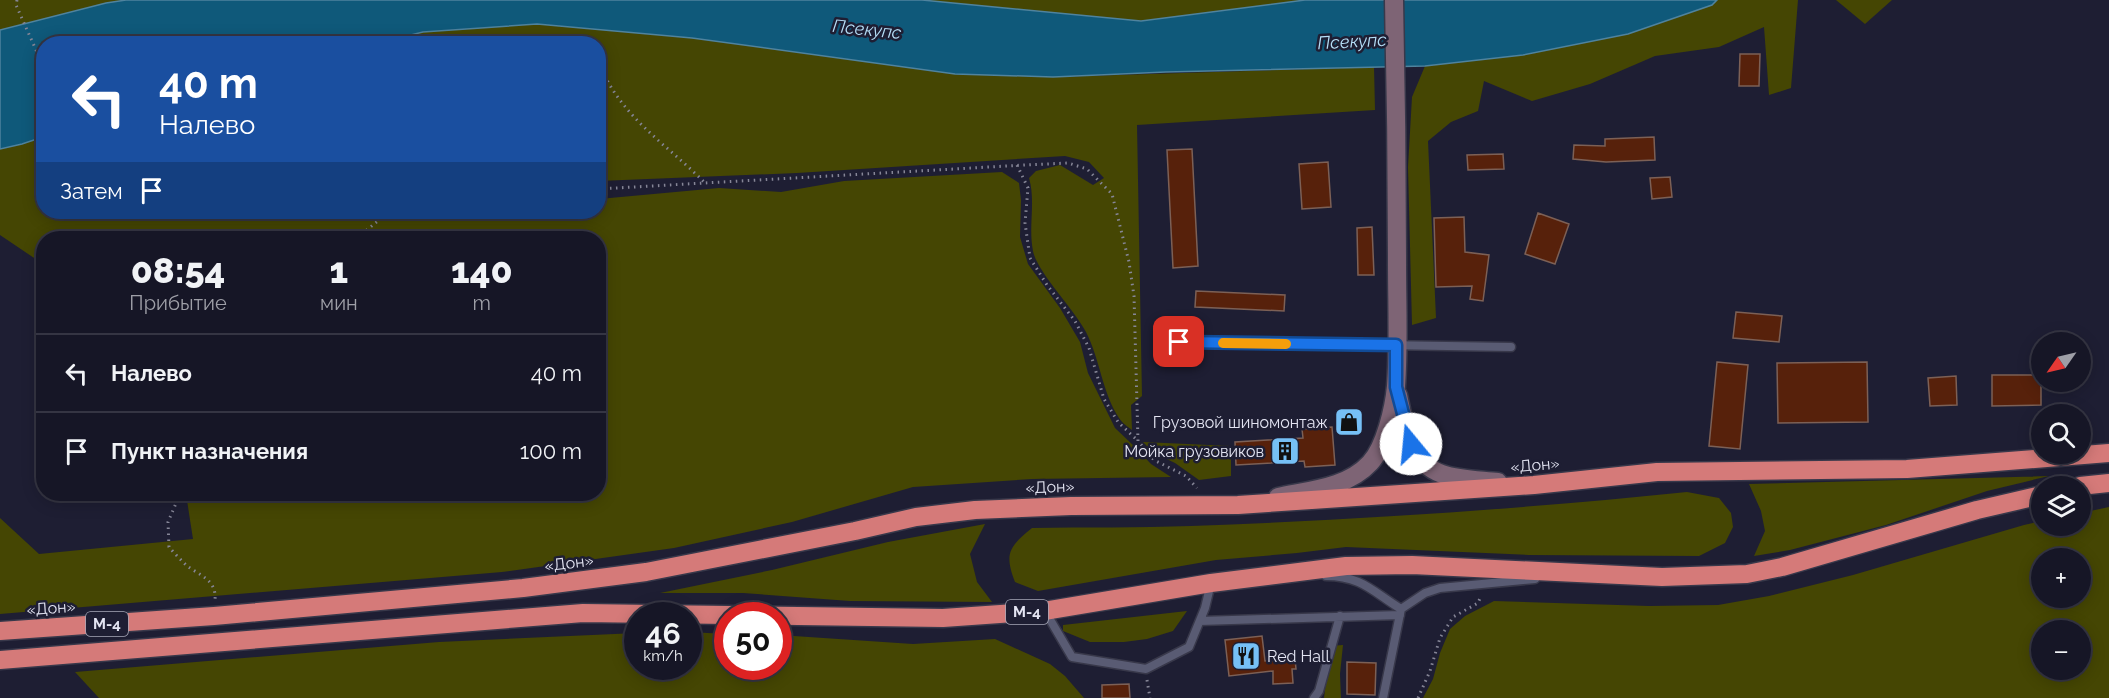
<!DOCTYPE html>
<html lang="ru">
<head>
<meta charset="utf-8">
<style>
	body { margin:0; font-family:Raleway,sans-serif; background:#232332; color:#f1f3f6; height:100vh; display:flex; flex-direction:column; font-size:22px; white-space:nowrap }
	* { box-sizing:border-box; margin:0 }
	p { font-size:20px; color:#9e9fa7 }
	.icon { flex:none; width:33px; height:33px; fill:none; stroke:currentColor; stroke-width:2; stroke-linecap:round; stroke-linejoin:round }
	.map { position:relative; flex:1; overflow:hidden }
	.details { position:absolute; left:36px; top:231px; width:570px; height:270px; display:flex; flex-direction:column; background:#161626; border-radius:24px; box-shadow:0 3px 15px #0003,0 0 0 2px #353543 }
	.details>* { flex:none }
	.top-card { position:absolute; left:36px; top:36px; width:570px; height:183px; border-radius:24px; box-shadow:0 3px 15px #0003,0 0 0 2px #353543; background:#1a4fa0; color:#fff; overflow:hidden }
	.needle { width:39px; rotate:236deg }
	.tools { position:absolute; left:2031px; top:332px; display:grid; gap:12px }
	.tools a { display:grid; place-items:center; width:60px; height:60px; border-radius:50%; background:#161626; box-shadow:0 3px 15px #0003,0 0 0 2px #353543; font-size:30px }
	.speed { position:absolute; left:624px; top:602px; display:flex; gap:12px; font-size:30px; font-weight:700; text-align:center }
	.speed>* { display:grid; place-content:center; width:78px; height:78px; border-radius:50%; background:#161626; box-shadow:0 3px 15px #0003,0 0 0 2px #353543; line-height:1 }
	.speed small { font-size:15px; font-weight:400 }
	.speed .limit { border:9px solid #d22; background:#fff; color:#111 }
	.pin { position:absolute; display:grid; place-items:center; width:51px; height:51px; color:#fff; margin:-26px; border-radius:12px; box-shadow:0 3px 9px #0006 }
	.me { position:absolute; width:66px; margin:-33px; rotate:343deg; stroke-linejoin:round; filter:drop-shadow(0 0 4px #0008) }
	.turn { display:flex; align-items:center; gap:21px; height:126px; padding:0 24px; font-size:27px }
	.turn .icon { width:78px; height:78px; stroke-width:2.5 }
	.turn b { display:block; font-size:42px; line-height:51px }
	.then { display:flex; align-items:center; height:57px; padding:0 24px; background:#0003; gap:12px; font-size:22px }
	.eta { display:flex; justify-content:space-evenly; align-items:center; height:102px; text-align:center }
	.eta b { font-size:36px; font-weight:800; line-height:42px }
	ul { padding:0; list-style:none }
	li { display:flex; align-items:center; gap:18px; height:78px; padding:0 24px; border-top:2px solid #353543 }
	li div { flex:1 }
	li b { display:block; font-size:22px }
	li em { font-style:normal }
	.map>svg:first-child { display:block }
	.green { fill:#454603; fill-rule:evenodd }
	.water { fill:#0f597a; stroke:#4f839e; stroke-width:1.5 }
	.building { fill:#57210b; stroke:#7c6056; stroke-width:1.5 }
	.lines { fill:none; stroke-linecap:round; stroke-linejoin:round }
	.lane-casing { stroke:#38384a; stroke-width:11 }
	.secondary-casing { stroke:#38384a; stroke-width:21 }
	.highway-casing { stroke:#38384a; stroke-width:21 }
	.path { stroke:#868697; stroke-width:3; stroke-dasharray:1.5 4.5; stroke-linecap:butt }
	.lane { stroke:#595b73; stroke-width:8 }
	.secondary { stroke:#7e6475; stroke-width:18 }
	.highway { stroke:#d57a79; stroke-width:18 }
	.route-casing { stroke:#114b97; stroke-width:15 }
	.route { stroke:#1a73e8; stroke-width:10 }
	.slow { stroke:#f59e0b; stroke-width:10 }
	.labels { text-anchor:middle; dominant-baseline:central; stroke-width:5; stroke-linejoin:round; paint-order:stroke }
	.shield { fill:#1e1e33; stroke:#a8a9b9; stroke-width:1.5 }
	.shield-label { font-size:15px; font-weight:bold; fill:#e3e4f2 }
	.poi-label { font-size:16px; fill:#e3e4f2; stroke:#1e1e33; text-anchor:end }
	.street-label { font-size:16px; fill:#e3e4f2; stroke:#1e1e33 }
	.water-label { font-size:18px; font-style:italic; fill:#b5def7; stroke:#1e1e33 }
</style>
</head>
<body>
<div class="map">
<svg width="2109" height="698" viewBox="0 0 2109 698">
	<rect width="100%" height="100%" fill="#1e1e33"/>
	<path class="green" d="M0,0H126L106,3L0,30Z
		M922,0H1319L1141,21Z
		M1717,0H1798L1791,88L1769,95L1764,27L1719,47L1655,56L1590,84L1532,101L1484,81L1478,111L1451,122L1428,141L1436,318L1412,325L1408,167L1412,97L1425,66L1523,55L1628,34L1712,5Z
		M1836,0H1892L1865,24Z
		M537,24L692,38L955,74L1053,77L1374,67L1375,110L1137,125L1142,396L1131,405L1132,430C1128,427 1122,423 1119,418C1102,392 1100,359 1086,332C1074,309 1037,272 1033,251C1028,226 1036,202 1029,178L1036,171L1060,165L1093,185L1104,178L1089,162L1065,156L797,173L599,181L598,44H374L423,32Z
		M43,137L44,212H598L599,199L719,188L781,192L844,181L1002,172L1019,183L1021,200L1020,237L1028,264L1060,308L1080,342L1088,373L1115,428L1135,447L1151,464L1171,477L1032,479L913,487L792,522L674,548L502,572L0,614V518L39,554L193,539L186,494H598V238H44L43,264L0,235V149L22,144Z
		M1143,442L1231,446V476L1199,480L1175,463L1154,453Z
		M2049,476L1987,491L1886,525L1790,550L1754,556L1765,531L1761,511L1749,484Z
		M1687,492L1719,498L1731,513L1733,527L1725,543L1699,556L1529,555L1346,547L1297,553L1216,560L1038,591L1015,582C1004,553 1009,547 1032,528C1085,527 1138,528 1191,526C1357,520 1522,509 1687,492Z
		M2109,507V698H1423L1433,679L1440,653L1450,629L1465,616L1494,601L1649,606L1718,605L1769,596L1853,575L2024,525L2041,521L2042,525H2080L2081,513ZM2042,558H2080V597H2042ZM2042,630H2080V669H2042Z
		M985,524L970,554L977,582L992,602L850,601L743,593H660L772,570L888,542Z
		M1187,611L1173,631L1147,639L1124,642H1090L1063,631V625Z
		M689,632L727,634L728,666H778L779,635L913,644L995,639L1050,664L1065,676L1084,698H99L75,672L439,642L637,633L638,666H688Z
		M1343,645L1340,674L1341,698H1324L1330,646Z"/>
	<path class="water" d="M126,0H922L1141,21L1305,0H1717L1712,5L1628,34L1523,55L1425,66L1166,72L1053,77L955,74L692,38L537,24L423,32L374,44H44L43,137L22,144L0,149V30L106,3Z"/>
	<path class="building" d="M1740,54H1760L1759,86H1739Z
		M1654,137L1655,160L1606,162L1573,159L1574,145L1605,146V139Z
		M1192,149L1198,266L1173,268L1167,150Z
		M1503,154L1504,169L1468,170L1467,155Z
		M1328,162L1331,207L1302,209L1299,164Z
		M1670,177L1672,197L1652,199L1650,178Z
		M1538,213L1569,224L1555,264L1525,254Z
		M1464,217L1465,252L1489,255L1483,301L1470,299L1472,286L1436,287L1434,218Z
		M1372,227L1374,275H1358L1357,228Z
		M1196,291L1285,295L1284,311L1195,307Z
		M1736,312L1782,316L1779,342L1733,338Z
		M1717,362L1748,365L1740,449L1709,446Z
		M1867,362L1868,422L1778,423L1777,363Z
		M1992,375H2041V405L1992,406Z
		M1956,376L1957,405L1930,406L1928,378Z
		M1354,417L1355,430L1342,432L1340,419Z
		M1332,427L1335,465L1305,467L1304,461L1236,465L1235,442L1303,438L1302,429Z
		M1262,636L1265,661L1295,659L1296,669H1292L1293,683L1273,684V671L1229,676L1225,640Z
		M1347,662L1376,663L1375,695L1347,694Z
		M1129,684L1130,698H1102V685Z"/>
	<g class="lines">
		<g class="lane-casing">
			<path id="lane" d="M1179,342L1511,347
				M1326,576C1362,576 1373,592 1401,609
				M1045,611L1072,657L1146,669L1189,647L1205,608L1211,583
				M1200,621L1400,615
				M1314,698L1319,691L1340,616
				M1383,698L1401,609L1425,593L1440,588L1535,579"/>
		</g>
		<g class="secondary-casing">
			<path id="secondary" d="M1398,395C1404,423 1410,463 1442,474C1459,480 1480,480 1498,482
				M1278,497C1310,490 1347,488 1370,463C1385,447 1394,408 1396,386C1399,346 1397,304 1397,264C1397,176 1396,88 1394,0"/>
		</g>
		<g class="highway-casing">
			<path id="highway" d="M2080,486L2109,483
				M0,631L214,616L523,588L646,572L855,531L916,517L975,510L1071,506L1238,505L1534,485L1657,472L1907,469L2109,453
				M0,660L583,613L943,618L1044,611L1211,583L1346,566L1412,565L1662,577L1747,574L1782,567L1977,510L2042,495"/>
		</g>
		<path class="path" d="M17,0L16,5L44,68
			M601,58C602,65 603,74 607,80C630,123 673,150 706,184
			M1017,165L1028,188L1025,223L1030,258L1047,285L1075,321L1089,348L1104,399L1118,422L1137,440
			M598,189L1025,165L1068,163L1087,169L1112,194L1129,262L1134,296L1138,441L1154,460L1186,476L1197,488
			M357,238L389,212
			M180,494L168,522L169,547C174,553 180,559 186,565C198,575 217,579 215,600
			M1147,680L1150,698
			M1418,698L1430,671L1440,638L1453,617L1478,603L1481,596"/>
		<use href="#lane" class="lane"/>
		<use href="#secondary" class="secondary"/>
		<use href="#highway" class="highway"/>
	</g>
	<g class="lines">
		<g class="route-casing">
			<path id="route" d="M1179,342L1396,345V387L1411,444"/>
		</g>
		<use href="#route" class="route"/>
		<path class="slow" d="M1223,343L1286,344"/>
	</g>
	<defs>
		<g id="shop-square" transform="scale(1.5)"><rect x="-9" y="-9" width="18" height="18" rx="4" fill="#76c0f6" stroke="#1e1e33"/><path d="M-5-2.5h2.3a2.7 3.5 0 0 1 5.4 0H5L5.5 6h-11ZM-1.5-2.5h3a1.5 2.3 0 0 0-3 0Z" fill="#111"/></g>
		<g id="building-square" transform="scale(1.5)"><rect x="-9" y="-9" width="18" height="18" rx="4" fill="#76c0f6" stroke="#1e1e33"/><path d="M-4-6H4V6H1V3H-1V6H-4ZM-2.5-4.3h1.7v1.8h-1.7ZM.8-4.3h1.7v1.8H.8ZM-2.5-1h1.7V.8h-1.7ZM.8-1h1.7V.8H.8Z" fill="#111"/></g>
		<g id="restaurant-square" transform="scale(1.5)"><rect x="-9" y="-9" width="18" height="18" rx="4" fill="#76c0f6" stroke="#1e1e33"/><path d="M-5-6h1v4h1v-4h1v4h1v-4h1v5L-1.5 .5V6h-2V.5L-5-1ZM5-6V6H3V1.5H1.5Q1.5-4 5-6Z" fill="#111"/></g>
	</defs>
	<g fill-rule="evenodd">
		<use href="#shop-square" x="1349" y="422"/>
		<use href="#building-square" x="1285" y="451"/>
		<use href="#restaurant-square" x="1246" y="656"/>
	</g>
	<g class="labels">
		<g class="shield">
			<rect x="1006" y="600" width="42" height="24" rx="4.5"/>
			<rect x="86" y="612" width="42" height="24" rx="4.5"/>
		</g>
		<g class="shield-label">
			<text x="1027" y="612">М-4</text>
			<text x="107" y="624">М-4</text>
		</g>
		<g class="poi-label">
			<text x="1328" y="422">Грузовой шиномонтаж</text>
			<text x="1264" y="451">Мойка грузовиков</text>
			<text x="1267" y="656" text-anchor="start">Red Hall</text>
		</g>
		<g class="street-label">
			<text transform="translate(1535 465) rotate(-5)">«Дон»</text>
			<text transform="translate(1050 487) rotate(-2)">«Дон»</text>
			<text transform="translate(569 563) rotate(-7)">«Дон»</text>
			<text transform="translate(51 608) rotate(-4)">«Дон»</text>
		</g>
		<g class="water-label">
			<text transform="translate(867 29) rotate(6)">Псекупс</text>
			<text transform="translate(1352 41) rotate(-3)">Псекупс</text>
		</g>
	</g>
</svg>
<div class="tools">
<a><svg class="needle" viewBox="-14 -14 28 28"><path d="M0-13l5 13h-10z" fill="#e53935"/><path d="M0 13l5-13h-10z" fill="#9e9fa7"/></svg></a>
<a><svg class="icon" aria-label="search" viewBox="0 0 24 24"><circle cx="10" cy="10" r="6"/><path d="M15 15l6 6"/></svg></a>
<a><svg class="icon" aria-label="layers" viewBox="0 0 24 24"><path d="M12 4l9 5-9 5-9-5zM3 14l9 5 9-5"/></svg></a>
<a>+</a>
<a>−</a>
</div>
<div class="speed"><div>46<small>km/h</small></div><div class="limit">50</div></div>
<div class="pin" style="left:1179px;top:342px;background:#d93025"><svg class="icon" aria-label="arrive" viewBox="0 0 24 24"><path d="M6 21V4h12l-3 4 3 4H6"/></svg></div>
<svg class="me" style="left:1411px;top:444px" viewBox="-20 -20 40 40"><circle r="19" fill="#fff"/><path d="M0-13L10 11 0 6-10 11z" fill="#1a73e8"/></svg>
<div class="top-card">
<div class="turn"><svg class="icon" aria-label="left" viewBox="0 0 24 24"><path d="M17 20v-9H6M10 6l-5 5 5 5"/></svg><div><b>40 m</b>Налево</div></div>
<div class="then">Затем<svg class="icon" aria-label="arrive" viewBox="0 0 24 24"><path d="M6 21V4h12l-3 4 3 4H6"/></svg></div>
</div>
<section class="details">
<div class="eta">
<div><b>08:54</b><p>Прибытие</p></div>
<div><b>1</b><p>мин</p></div>
<div><b>140</b><p>m</p></div>
</div>
<ul>
<li><svg class="icon" aria-label="left" viewBox="0 0 24 24"><path d="M17 20v-9H6M10 6l-5 5 5 5"/></svg><div><b>Налево</b></div><em>40 m</em></li>
<li><svg class="icon" aria-label="arrive" viewBox="0 0 24 24"><path d="M6 21V4h12l-3 4 3 4H6"/></svg><div><b>Пункт назначения</b></div><em>100 m</em></li>
</ul>
</section>
</div>
</body>
</html>
